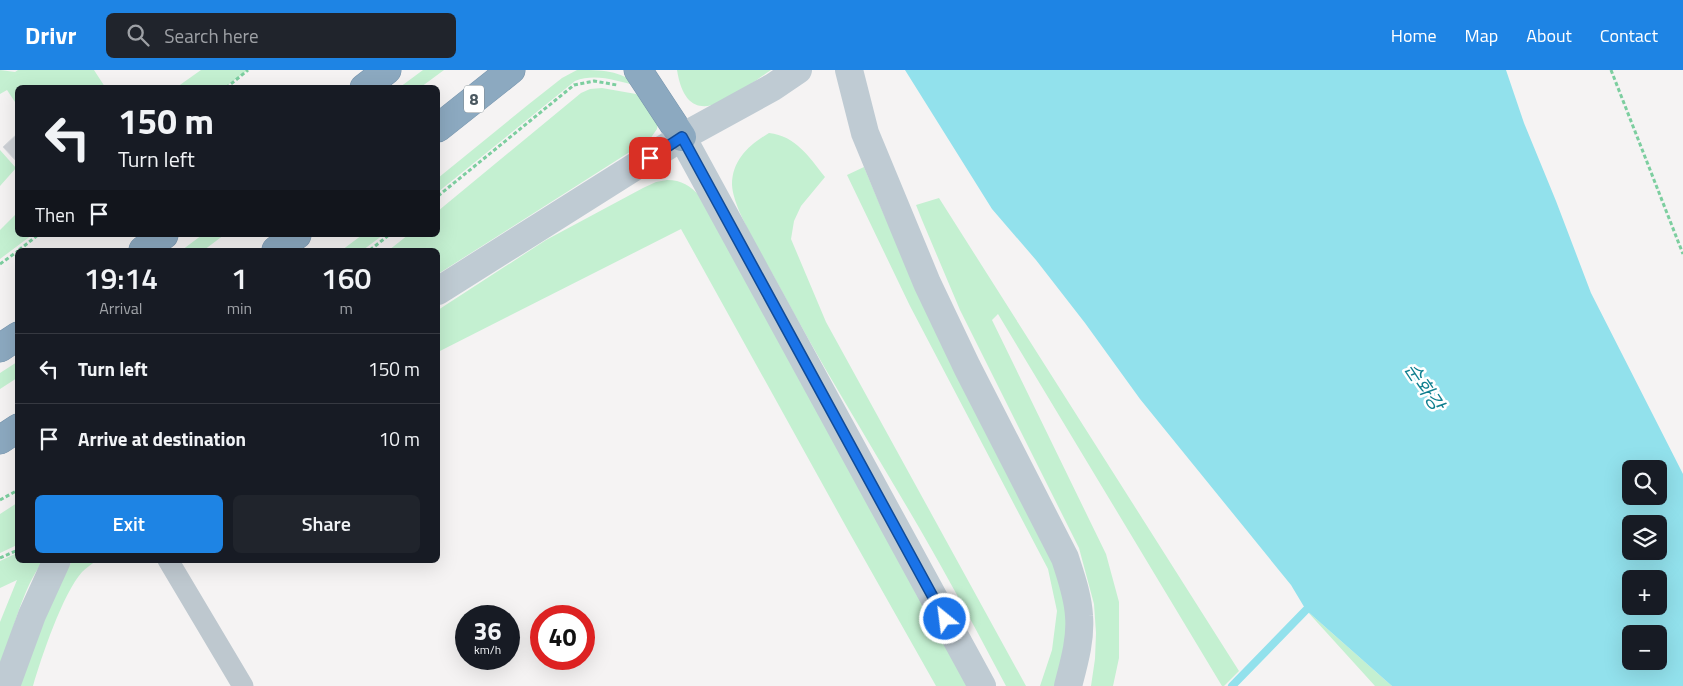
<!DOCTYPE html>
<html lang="en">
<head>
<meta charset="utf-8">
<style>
	body { margin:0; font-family:"Titillium Web","Noto Sans KR",sans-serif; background:#20242c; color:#f1f3f6; height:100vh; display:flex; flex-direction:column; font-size:19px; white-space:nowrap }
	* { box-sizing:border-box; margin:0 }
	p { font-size:16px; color:#9ea1a6 }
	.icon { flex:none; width:28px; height:28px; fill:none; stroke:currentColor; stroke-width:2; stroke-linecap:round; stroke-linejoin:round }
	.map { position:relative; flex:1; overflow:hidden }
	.panel { position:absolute; left:15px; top:178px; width:425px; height:315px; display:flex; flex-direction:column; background:#171b24; border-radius:8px; box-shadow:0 5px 20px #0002 }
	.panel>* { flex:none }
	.hud { position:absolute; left:15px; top:15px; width:425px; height:152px; border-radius:8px; box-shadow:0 5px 20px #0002; background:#171b24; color:#f1f3f6; overflow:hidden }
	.buttons { position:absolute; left:1622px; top:390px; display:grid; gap:10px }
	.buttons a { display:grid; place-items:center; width:45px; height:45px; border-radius:8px; background:#171b24; box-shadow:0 5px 20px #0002; font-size:25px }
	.speed { position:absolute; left:455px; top:535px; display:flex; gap:10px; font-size:25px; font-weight:700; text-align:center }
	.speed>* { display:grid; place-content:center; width:65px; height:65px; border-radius:50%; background:#171b24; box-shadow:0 5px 20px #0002; line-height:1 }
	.speed small { font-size:12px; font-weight:400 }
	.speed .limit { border:8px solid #d22; background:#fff; color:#111 }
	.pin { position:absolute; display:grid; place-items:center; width:42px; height:42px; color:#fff; margin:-21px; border-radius:10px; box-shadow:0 2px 8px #0006 }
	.me { position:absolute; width:55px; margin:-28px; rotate:331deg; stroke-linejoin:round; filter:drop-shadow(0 0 4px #0008) }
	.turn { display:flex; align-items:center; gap:18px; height:105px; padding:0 20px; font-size:22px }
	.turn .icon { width:65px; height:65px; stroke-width:2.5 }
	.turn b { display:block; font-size:35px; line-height:42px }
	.then { display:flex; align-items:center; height:48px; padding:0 20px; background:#0003; gap:10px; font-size:19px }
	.eta { display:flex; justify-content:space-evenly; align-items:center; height:85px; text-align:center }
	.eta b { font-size:30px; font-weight:600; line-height:35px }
	.action { display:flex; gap:10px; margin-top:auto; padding:10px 20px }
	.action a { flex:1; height:58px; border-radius:8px; background:#1e84e4; color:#fff; font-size:20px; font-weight:600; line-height:58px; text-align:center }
	.action a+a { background:#20242c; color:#f1f3f6 }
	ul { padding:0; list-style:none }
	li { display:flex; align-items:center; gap:15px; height:70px; padding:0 20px; border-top:1px solid #363941 }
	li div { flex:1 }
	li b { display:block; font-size:19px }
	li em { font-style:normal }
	header { display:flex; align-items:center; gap:30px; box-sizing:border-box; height:70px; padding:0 25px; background:#1e84e4; color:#fff }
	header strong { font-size:24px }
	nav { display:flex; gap:28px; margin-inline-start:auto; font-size:18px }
	.search { width:350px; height:45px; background:#20242c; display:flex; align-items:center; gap:12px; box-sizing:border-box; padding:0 18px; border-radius:8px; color:#9ea1a6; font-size:19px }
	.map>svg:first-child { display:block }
	.green { fill:#c4f0d1 }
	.water { fill:#92e1ec; fill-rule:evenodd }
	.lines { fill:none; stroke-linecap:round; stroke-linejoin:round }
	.stream { stroke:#92e1ec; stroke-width:8 }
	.building { fill:#cdd0d5; stroke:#d7dade }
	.highway-casing { stroke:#7794ac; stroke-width:29 }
	.path { stroke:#7cce9f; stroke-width:3; stroke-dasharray:4 2.5; stroke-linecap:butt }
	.street { stroke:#bec8cf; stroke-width:21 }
	.secondary { stroke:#bfcbd3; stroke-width:28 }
	.highway { stroke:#8ca9c0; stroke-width:28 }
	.route-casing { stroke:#114b97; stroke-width:12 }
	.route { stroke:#1a73e8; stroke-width:9 }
	.labels { text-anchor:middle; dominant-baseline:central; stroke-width:5; stroke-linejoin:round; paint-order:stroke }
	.shield { fill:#fff; stroke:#808a90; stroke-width:1 }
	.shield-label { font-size:16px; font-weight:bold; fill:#4a5860 }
	.water-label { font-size:19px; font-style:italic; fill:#0f7f8f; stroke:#fff }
</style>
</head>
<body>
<header>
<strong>Drivr</strong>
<div class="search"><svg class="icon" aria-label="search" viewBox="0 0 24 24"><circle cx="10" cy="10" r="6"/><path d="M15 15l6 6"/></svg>Search here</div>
<nav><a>Home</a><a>Map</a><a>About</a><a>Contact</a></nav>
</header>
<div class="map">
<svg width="1683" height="616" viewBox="0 0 1683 616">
	<rect width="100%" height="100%" fill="#f5f3f3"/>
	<path class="green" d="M0,0L15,2L18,0H94L105,17L18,18L17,35L7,20L0,24Z
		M201,0H248L225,17H177Z
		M423,0H444L421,17H400Z
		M577,0C599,0 623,0 637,16C617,11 596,3 575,11L438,122V108L529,34L562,8Z
		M677,0H771C738,22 688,69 677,0Z
		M602,18L636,24L643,28L658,53L657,59L650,69L438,204V180H389L408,165H438V141L581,23L590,19Z
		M769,63C796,66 809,87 825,107L801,136L794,151L791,169L826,252L1026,616H1006C988,583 971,549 952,516C896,414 833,317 778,214C766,191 733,140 732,115C732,90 749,75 769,63Z
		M0,80L16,98L0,116Z
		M864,97L885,147L1053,479L1070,537L1058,616H1040L1052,580L1057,541L1048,499L910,236L847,105Z
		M667,110C682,110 690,116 700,126L973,616H936L849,462L681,159L438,282V240L546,170L643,118L656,112Z
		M939,128L1239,601L1224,616H1222L998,244L992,250L1106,484L1119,532V588L1113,616H1091L1095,589L1096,563L1094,534L1079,478L960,240L922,150L916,135Z
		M17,143L18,165H32L0,189V160Z
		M202,165H224L204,180H182Z
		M362,165H383L363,180H342Z
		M17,292V308L0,319V303Z
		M17,433V475L0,483V444Z
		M17,483L18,490H44C21,520 13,563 0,598V552L17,510L0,518V491Z
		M73,490H97C92,494 86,498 82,502C63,523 41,588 33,616H15L54,520Z
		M1306,540L1392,616H1375Z"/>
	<path class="water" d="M905,0H1506L1524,53L1556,131L1591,223L1683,404V616H1392L1306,540L1291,515L1140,329L1085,253L1036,190L992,139ZM1631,399H1659V426H1631ZM1631,454H1659V481H1631ZM1631,509H1659V536H1631ZM1631,564H1659V591H1631Z"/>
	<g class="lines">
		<path class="stream" d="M1232,616L1306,540"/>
	</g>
	<path class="building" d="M18,63V92H17L3,77Z"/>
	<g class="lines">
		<g class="highway-casing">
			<path id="highway" d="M638,0L682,67
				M364,18L387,0
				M438,58L511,0
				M143,180L164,165
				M276,180L297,165
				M0,278L18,266
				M0,370L18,358"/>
		</g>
		<path class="path" d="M1611,0L1683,184
			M226,18L248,0
			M438,126L574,15L594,11L617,15
			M19,180L38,165
			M370,180L389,165
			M0,194L18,181
			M0,430L18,420
			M0,488L18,480"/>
		<path class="street" d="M168,490L243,616"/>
		<path class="secondary" d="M849,0L865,63L927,213L967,297L1065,488C1071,507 1078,526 1079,546C1081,569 1074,593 1068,616
			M682,67L982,616
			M438,221L682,67L773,17L798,0
			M6,616L32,545L57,490"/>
		<use href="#highway" class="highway"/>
	</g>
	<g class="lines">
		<g class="route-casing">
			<path id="route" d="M650,88L682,67L945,549"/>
		</g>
		<use href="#route" class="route"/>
	</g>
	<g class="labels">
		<rect class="shield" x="464" y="15.5" width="20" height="27" rx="4"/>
		<g class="shield-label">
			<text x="474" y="29">8</text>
		</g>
		<g class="water-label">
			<text transform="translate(1425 316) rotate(56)">순화강</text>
		</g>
	</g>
</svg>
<div class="buttons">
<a><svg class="icon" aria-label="search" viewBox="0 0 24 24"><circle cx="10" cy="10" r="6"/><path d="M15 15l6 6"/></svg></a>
<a><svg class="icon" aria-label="layers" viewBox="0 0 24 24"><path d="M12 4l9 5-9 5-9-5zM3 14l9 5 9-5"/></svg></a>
<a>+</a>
<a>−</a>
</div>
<div class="speed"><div>36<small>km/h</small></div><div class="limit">40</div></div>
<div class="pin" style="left:650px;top:88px;background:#d93025"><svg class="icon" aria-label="arrive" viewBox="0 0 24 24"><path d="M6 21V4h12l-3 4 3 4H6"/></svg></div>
<svg class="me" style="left:945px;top:549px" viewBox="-20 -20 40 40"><circle r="17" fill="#1a73e8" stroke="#fff" stroke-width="3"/><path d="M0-11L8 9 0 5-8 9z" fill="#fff"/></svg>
<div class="hud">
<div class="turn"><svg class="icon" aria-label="left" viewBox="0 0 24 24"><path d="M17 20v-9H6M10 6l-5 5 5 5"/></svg><div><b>150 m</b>Turn left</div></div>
<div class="then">Then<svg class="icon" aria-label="arrive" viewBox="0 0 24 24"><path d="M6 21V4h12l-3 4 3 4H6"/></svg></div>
</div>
<section class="panel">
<div class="eta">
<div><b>19:14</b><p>Arrival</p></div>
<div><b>1</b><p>min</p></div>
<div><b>160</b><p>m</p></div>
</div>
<ul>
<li><svg class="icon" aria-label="left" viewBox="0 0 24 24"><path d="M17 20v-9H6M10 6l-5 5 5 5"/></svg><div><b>Turn left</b></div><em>150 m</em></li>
<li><svg class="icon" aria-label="arrive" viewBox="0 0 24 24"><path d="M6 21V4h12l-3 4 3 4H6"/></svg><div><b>Arrive at destination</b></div><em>10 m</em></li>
</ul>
<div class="action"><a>Exit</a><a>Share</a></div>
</section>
</div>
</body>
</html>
